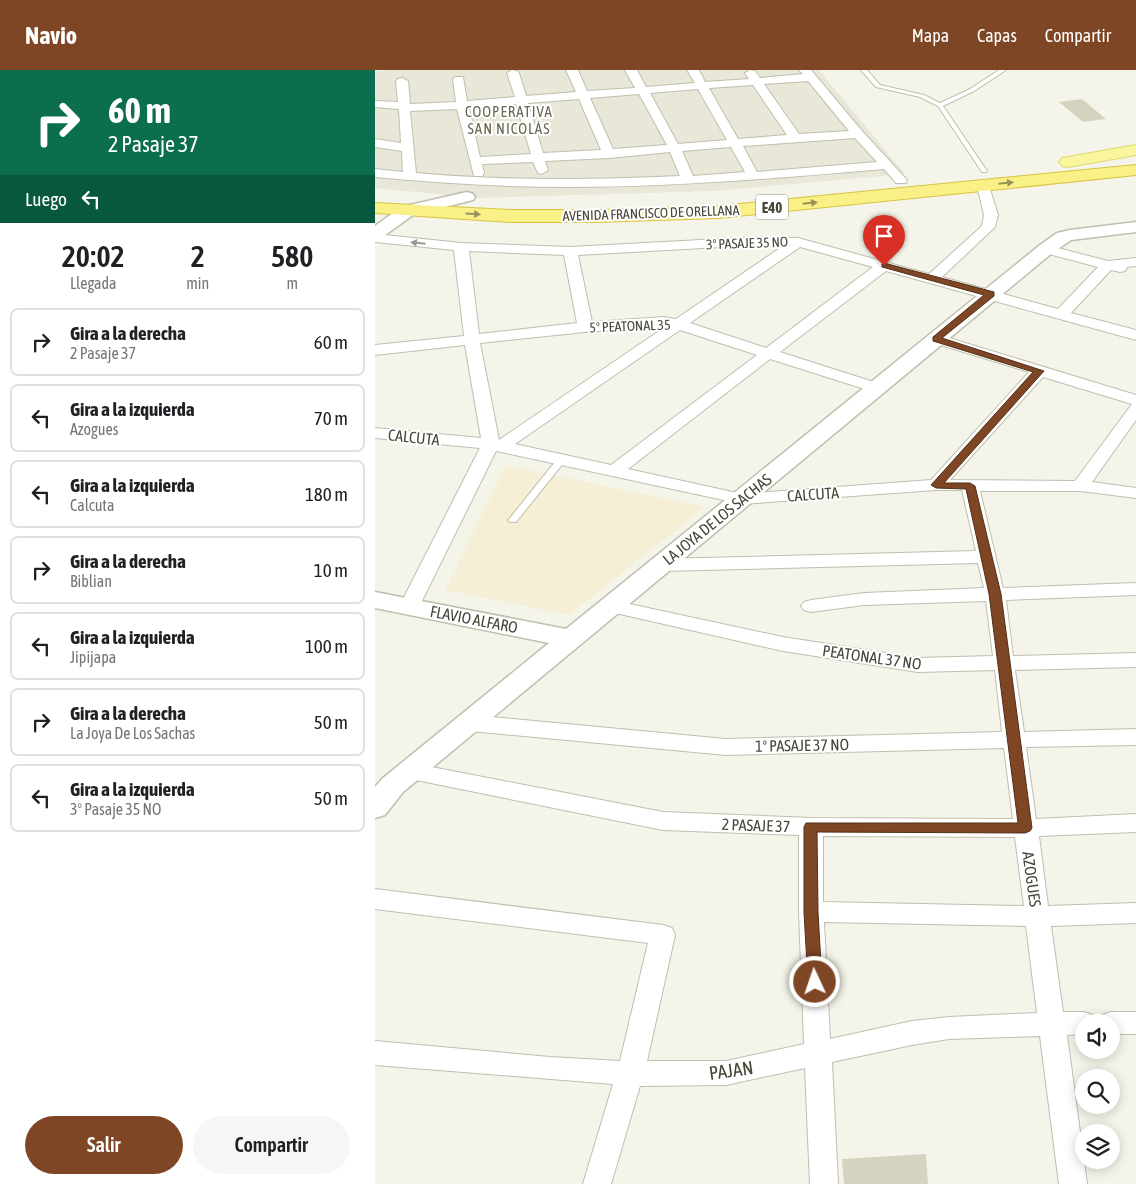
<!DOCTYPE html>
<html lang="es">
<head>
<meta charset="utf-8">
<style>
	body { margin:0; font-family:"Asap Condensed",sans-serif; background:#f6f6f6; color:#202124; height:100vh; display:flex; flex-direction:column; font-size:19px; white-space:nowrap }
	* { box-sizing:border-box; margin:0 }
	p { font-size:16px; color:#757577 }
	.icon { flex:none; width:28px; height:28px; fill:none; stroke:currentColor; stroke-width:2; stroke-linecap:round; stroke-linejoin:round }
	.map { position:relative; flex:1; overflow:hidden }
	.drawer { display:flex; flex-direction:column; background:#fff; width:375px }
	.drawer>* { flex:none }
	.banner { background:#0b6e4f; color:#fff; overflow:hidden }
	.fabs { position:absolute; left:700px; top:944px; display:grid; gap:10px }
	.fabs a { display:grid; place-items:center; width:45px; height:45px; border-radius:50%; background:#fff; box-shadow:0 2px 12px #0003; font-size:25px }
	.pin { position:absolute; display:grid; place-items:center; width:42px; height:42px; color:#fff; margin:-51px -21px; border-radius:50% 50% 50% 0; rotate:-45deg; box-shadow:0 0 5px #0007 }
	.pin .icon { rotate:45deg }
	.me { position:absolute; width:55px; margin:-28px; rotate:357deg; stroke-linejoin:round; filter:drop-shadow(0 0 4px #0008) }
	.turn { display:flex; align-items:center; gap:18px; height:105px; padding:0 25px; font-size:22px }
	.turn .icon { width:65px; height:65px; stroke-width:2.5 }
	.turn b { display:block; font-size:35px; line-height:42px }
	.then { display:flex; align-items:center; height:48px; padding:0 25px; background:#0003; gap:10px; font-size:19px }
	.eta { display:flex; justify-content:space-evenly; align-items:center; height:85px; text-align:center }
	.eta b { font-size:30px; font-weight:600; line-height:35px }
	.cta { display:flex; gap:10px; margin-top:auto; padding:10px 25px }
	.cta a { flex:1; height:58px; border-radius:30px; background:#7e4624; color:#fff; font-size:20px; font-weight:600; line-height:58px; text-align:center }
	.cta a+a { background:#f6f6f6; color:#202124 }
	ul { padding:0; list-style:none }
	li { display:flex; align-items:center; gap:15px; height:68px; margin:0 10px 8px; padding:0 15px; border:2px solid #e0e0e0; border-radius:8px }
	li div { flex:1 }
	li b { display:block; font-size:19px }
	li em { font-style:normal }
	header { display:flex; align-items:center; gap:30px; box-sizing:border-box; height:70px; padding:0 25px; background:#7e4624; color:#fff }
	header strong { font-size:24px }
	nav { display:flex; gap:28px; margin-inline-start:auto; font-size:18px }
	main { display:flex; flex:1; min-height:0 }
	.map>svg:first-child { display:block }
	.residential { fill:#e8e7d8 }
	.commercial { fill:#f5efd6 }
	.building { fill:#d6d2c0 }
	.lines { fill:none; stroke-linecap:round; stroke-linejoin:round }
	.service-casing { stroke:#c0bead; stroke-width:2 }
	.minor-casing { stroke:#c0bead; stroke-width:2 }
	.tertiary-casing { stroke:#c0bead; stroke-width:3 }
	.primary-casing { stroke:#e0d96d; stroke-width:2 }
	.trunk-casing { stroke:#d8c441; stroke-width:2 }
	.service { fill:#fff; fill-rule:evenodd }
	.minor { fill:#fff; fill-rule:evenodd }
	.tertiary { fill:#fff; fill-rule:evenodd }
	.primary { fill:#faf69d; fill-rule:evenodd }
	.trunk { fill:#f9f087; fill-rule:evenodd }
	.oneway { fill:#98925c }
	.oneway2 { fill:#9a9992 }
	.route { fill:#7e4624; stroke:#522e17 }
	.labels { text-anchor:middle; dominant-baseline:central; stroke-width:4; stroke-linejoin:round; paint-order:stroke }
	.far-street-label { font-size:14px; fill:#484638; stroke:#fff }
	.far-neighbourhood-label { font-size:15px; letter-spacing:1px; fill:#6a6650; stroke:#fff }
	.shield { fill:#fff; stroke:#7f7e74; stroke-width:1 }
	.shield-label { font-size:15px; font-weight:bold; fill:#484638 }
	.street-label { font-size:16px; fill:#484638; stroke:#fff }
	.near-street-label { font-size:19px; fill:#484638; stroke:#fff }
</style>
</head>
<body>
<header>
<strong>Navio</strong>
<nav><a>Mapa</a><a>Capas</a><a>Compartir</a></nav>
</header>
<main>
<section class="drawer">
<div class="banner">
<div class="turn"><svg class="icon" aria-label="right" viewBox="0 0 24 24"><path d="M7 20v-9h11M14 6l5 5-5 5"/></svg><div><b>60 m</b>2 Pasaje 37</div></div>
<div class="then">Luego<svg class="icon" aria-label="left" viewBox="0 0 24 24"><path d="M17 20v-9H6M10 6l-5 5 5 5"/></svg></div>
</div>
<div class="eta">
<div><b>20:02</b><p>Llegada</p></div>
<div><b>2</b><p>min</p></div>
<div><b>580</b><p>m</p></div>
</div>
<ul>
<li><svg class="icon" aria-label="right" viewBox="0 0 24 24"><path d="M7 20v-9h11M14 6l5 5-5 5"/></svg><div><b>Gira a la derecha</b><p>2 Pasaje 37</p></div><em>60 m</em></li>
<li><svg class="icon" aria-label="left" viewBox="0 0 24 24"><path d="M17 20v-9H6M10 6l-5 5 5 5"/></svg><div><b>Gira a la izquierda</b><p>Azogues</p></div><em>70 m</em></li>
<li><svg class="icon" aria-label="left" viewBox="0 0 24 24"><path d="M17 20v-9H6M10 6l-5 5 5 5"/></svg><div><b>Gira a la izquierda</b><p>Calcuta</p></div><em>180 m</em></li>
<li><svg class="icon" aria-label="right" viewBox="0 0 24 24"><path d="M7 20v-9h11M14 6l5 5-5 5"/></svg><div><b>Gira a la derecha</b><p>Biblian</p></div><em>10 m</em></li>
<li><svg class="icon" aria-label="left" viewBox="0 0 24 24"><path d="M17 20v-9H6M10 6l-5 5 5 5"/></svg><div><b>Gira a la izquierda</b><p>Jipijapa</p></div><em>100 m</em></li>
<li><svg class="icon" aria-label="right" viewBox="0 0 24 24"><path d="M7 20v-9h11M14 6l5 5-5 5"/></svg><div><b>Gira a la derecha</b><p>La Joya De Los Sachas</p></div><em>50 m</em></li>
<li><svg class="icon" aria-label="left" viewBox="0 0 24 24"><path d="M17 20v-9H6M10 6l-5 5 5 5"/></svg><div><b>Gira a la izquierda</b><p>3° Pasaje 35 NO</p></div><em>50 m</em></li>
</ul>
<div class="cta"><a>Salir</a><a>Compartir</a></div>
</section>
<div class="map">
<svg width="761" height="1114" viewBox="0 0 761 1114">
	<rect width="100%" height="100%" fill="#f4f4ea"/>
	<path class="residential" d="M14,0H444L530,104L339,121L103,128L0,118V1Z"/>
	<path class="commercial" d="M131,395L330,437L194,545L70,520Z"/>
	<path class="building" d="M707,29L731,49L708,52L684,32Z
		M551,1084L553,1114H469L467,1089Z"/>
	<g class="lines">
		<g class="service-casing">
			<path id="service" d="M486,0H492L505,15L549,25L565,33L595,19L624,0H631L599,21L568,36L612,101L611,102H607L563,36L545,27L501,17Z
				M187,386L190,387L191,389L190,391L141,452H135L133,450L135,448L184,387Z"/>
		</g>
		<g class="minor-casing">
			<path id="minor" d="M137,0L142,1L144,3L151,26L201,22L191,0H203L212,21L260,18L250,0H262L271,17L320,13L312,0H324L330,12L374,9L370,3L375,0L380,1L385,8L428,4L424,0H436L487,61L532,110L531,113H521L509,99C404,108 298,117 192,117C128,117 64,113 0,107V99L28,102L27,81L0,77V69L26,73L24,39L0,37V31L23,32L21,11L23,9L27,8L33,11L35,34L81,32L78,9L80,7H88L92,31L140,27L132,3ZM433,11L474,61L424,64L389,14ZM378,15L412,65L363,69L334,18ZM323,19L352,70L303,74L275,23ZM264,24L292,75L238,79L215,28ZM204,29L226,80L168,83L153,33ZM141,34L156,84L105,87L94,38ZM82,39L99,106H107L109,103L107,94L158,92L163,103L167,104L173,100L170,91L234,88L295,82L305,106C217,110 129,111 41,103L35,41ZM480,68L502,92L382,102L368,76ZM356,77L370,102L318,106L307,81Z
				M608,112L614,116L623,145L620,157L567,207L683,239L723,197L666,182L664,179L666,176L671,175L733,191L761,188V196L752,197L750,201L745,202L736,200L696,243L761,260V270L511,201L405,282L508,315L510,318L508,321H496L395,289L253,399L367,424L556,410L654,302L556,272L553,269L556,266L561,264L761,325V350L717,412L761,418V428L705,421H605L628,518L761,513V525L631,530L638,586L761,583V597L640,600L649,662L761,659V675L651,677L661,749L761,744V762L664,766L673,836L761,833V853L676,856L688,942H709L718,945L722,952H709V964L692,965L712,1114H684L665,966L574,969L537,975L457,992L463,1114H435L430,998L351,1015L265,1016L236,1114H208L238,1014L0,995V971L175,987L245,991L273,873L0,839V819L288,855L297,858L300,865L272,991H351L429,974L424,842V765L288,760L36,709L28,707L25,701L28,695L36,693L288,742L436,748L638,749L629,678L351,685L95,661L87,658L84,653L87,648L95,645L351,669L627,662L620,600L543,602L408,581L236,542L229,540L226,536L229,532L236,530L408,567L543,588L618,586L611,531L489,535L436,542L429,540L426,536L429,532L436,530L489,523L609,518L603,493L287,501L280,499L277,495L280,491L287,489L601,481L587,420H561L367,434L121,381L44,537L41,541L34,543L27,541L24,537L105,378L0,368V358L106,368L90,275L0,285V275L89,266L79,180L0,172V164L86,173L195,177L382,167L423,168L554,204L607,156L609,145L602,116ZM382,175L408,176L301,249L289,247L217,252L203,185ZM425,177L498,197L391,278L315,253ZM94,181L189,185L202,253L104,264ZM289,257H290L124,370L105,273L210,262ZM305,260L382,285L236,395L140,374ZM668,307L757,334L700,411L575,410ZM448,766L640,767L649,836L448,832ZM449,852L651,856L662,943L574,947L537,951L455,969Z
				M736,942H761V964H736V952H723L727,945Z"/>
		</g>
		<g class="tertiary-casing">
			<path id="tertiary" d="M92,122L98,124L100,127L98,130L38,145L6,168L0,169V156L26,137Z
				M761,152V162L696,170L677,183L28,722L10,745L0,748V717L8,708L174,573L0,538V522L191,559L665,175L682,163L695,160Z"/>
		</g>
		<g class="primary-casing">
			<path id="primary" d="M761,75V85L693,97L687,96L684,92L687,88L693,87Z"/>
		</g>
		<g class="trunk-casing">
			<path id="trunk" d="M761,95V105L344,148L220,152H135L0,143V133L135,140H220L344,136Z"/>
		</g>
		<use href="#service" class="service"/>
		<use href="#minor" class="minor"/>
		<use href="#tertiary" class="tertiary"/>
		<use href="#primary" class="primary"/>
		<use href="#trunk" class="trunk"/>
	</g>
	<defs><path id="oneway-solid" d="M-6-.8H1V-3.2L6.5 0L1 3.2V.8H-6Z" transform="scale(1.25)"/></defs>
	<g class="oneway">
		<use href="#oneway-solid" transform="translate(631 113) rotate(-6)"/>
		<use href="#oneway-solid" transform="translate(435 133) rotate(-6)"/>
		<use href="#oneway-solid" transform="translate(98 144) rotate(3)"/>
	</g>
	<use class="oneway2" href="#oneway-solid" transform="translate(43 173) rotate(-174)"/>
	<path class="route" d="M509,193L619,222V226L567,268L669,301L569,413H595L600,416L626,524L657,758L655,761L650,763L442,762L443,842L447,912L445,917L440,919L435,917L433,912L429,842V757L431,753H643L614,524L591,419L561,418L556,415L658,302L558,271V267L609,225L507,197V194Z"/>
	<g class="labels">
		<g class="far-street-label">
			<text transform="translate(276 143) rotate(-2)">AVENIDA FRANCISCO DE ORELLANA</text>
			<text transform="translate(372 173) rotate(-2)">3° PASAJE 35 NO</text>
			<text transform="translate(255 256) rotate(-2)">5° PEATONAL 35</text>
		</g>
		<g class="far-neighbourhood-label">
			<text x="134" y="41">COOPERATIVA<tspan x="134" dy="17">SAN NICOLÁS</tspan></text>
		</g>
		<rect class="shield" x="381" y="124.5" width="32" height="25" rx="4"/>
		<g class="shield-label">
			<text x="397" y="137">E40</text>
		</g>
		<g class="street-label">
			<text transform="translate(39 367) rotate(6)">CALCUTA</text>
			<text transform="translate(438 424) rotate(-4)">CALCUTA</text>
			<text transform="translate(342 449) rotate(-39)">LA JOYA DE LOS SACHAS</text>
			<text transform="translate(99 549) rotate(11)">FLAVIO ALFARO</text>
			<text transform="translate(497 587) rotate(8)">PEATONAL 37 NO</text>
			<text transform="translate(427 675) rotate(-1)">1° PASAJE 37 NO</text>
			<text transform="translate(381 755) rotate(2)">2 PASAJE 37</text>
			<text transform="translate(657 809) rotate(82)">AZOGUES</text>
		</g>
		<g class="near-street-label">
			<text transform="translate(356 1000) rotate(-8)">PAJAN</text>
		</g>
	</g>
</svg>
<div class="fabs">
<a><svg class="icon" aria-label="sound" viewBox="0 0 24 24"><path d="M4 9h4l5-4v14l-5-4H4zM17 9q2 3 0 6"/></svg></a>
<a><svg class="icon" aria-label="search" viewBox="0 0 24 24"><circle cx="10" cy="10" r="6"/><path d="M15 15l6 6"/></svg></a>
<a><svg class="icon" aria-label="layers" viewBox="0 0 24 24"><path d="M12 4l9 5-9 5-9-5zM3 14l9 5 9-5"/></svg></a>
</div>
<div class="pin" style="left:509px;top:196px;background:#d93025"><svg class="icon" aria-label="arrive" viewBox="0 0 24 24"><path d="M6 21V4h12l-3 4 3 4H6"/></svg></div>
<svg class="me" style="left:440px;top:912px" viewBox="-20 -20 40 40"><circle r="17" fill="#7e4624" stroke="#fff" stroke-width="3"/><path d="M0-11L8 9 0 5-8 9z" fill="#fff"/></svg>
</div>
</main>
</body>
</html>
